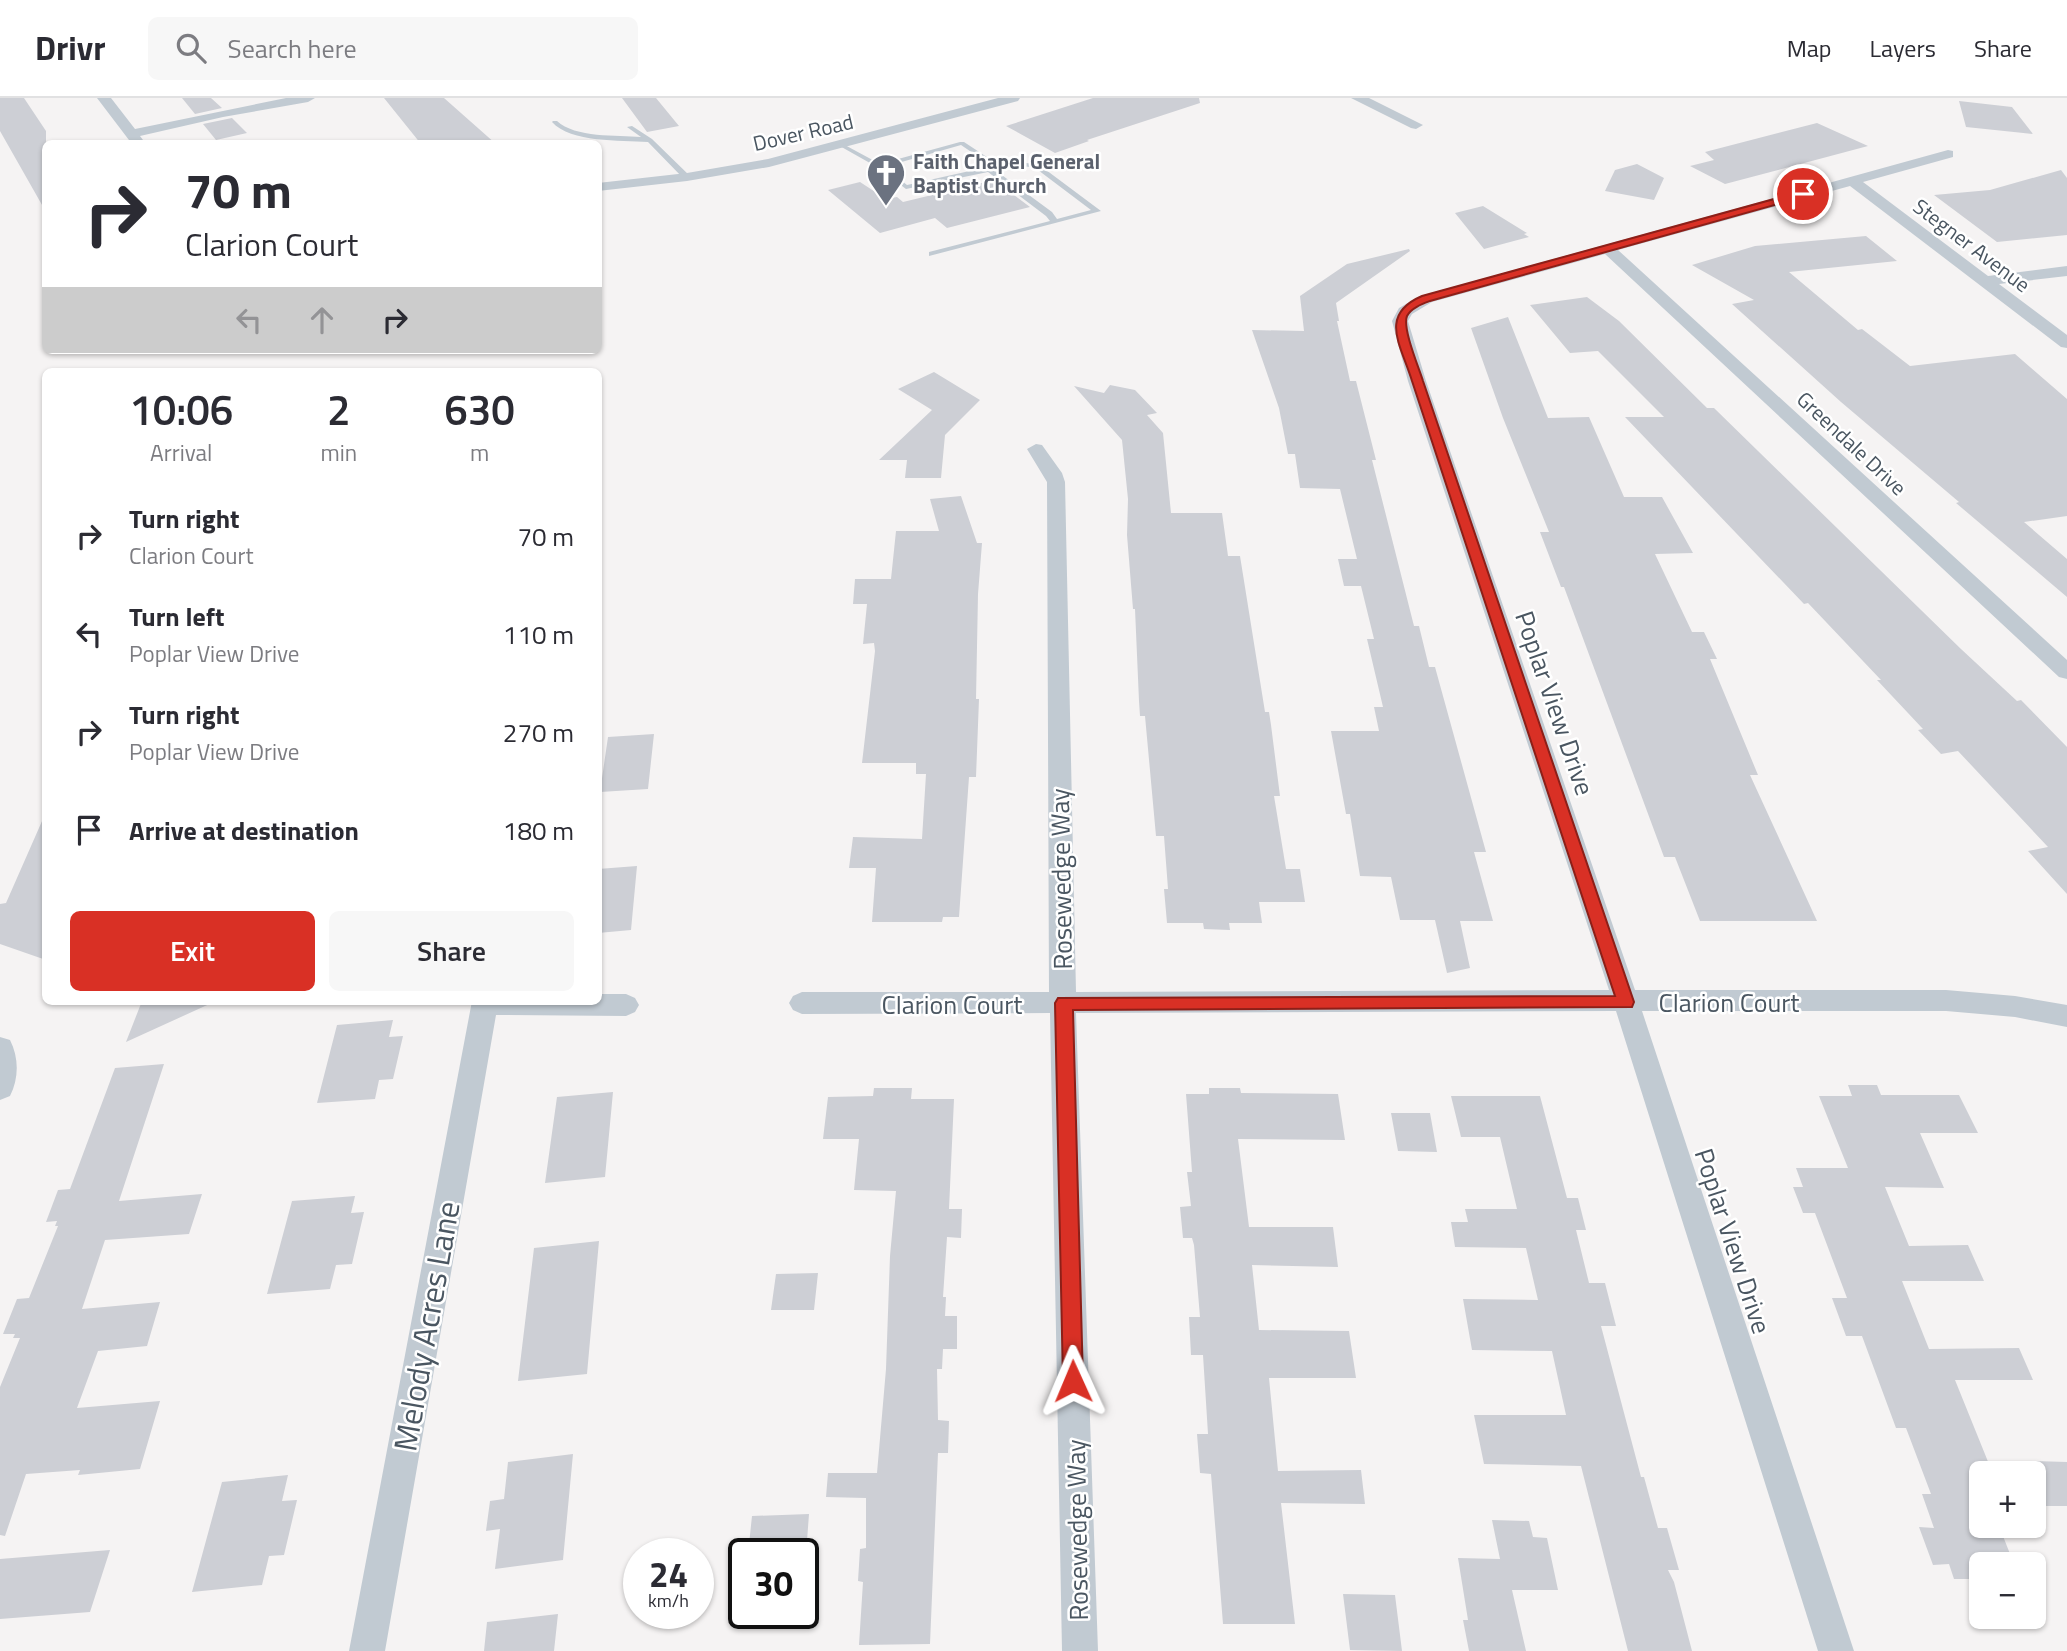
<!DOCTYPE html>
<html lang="en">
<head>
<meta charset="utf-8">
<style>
	body { margin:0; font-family:"Titillium Web",sans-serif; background:#f7f7f7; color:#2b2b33; height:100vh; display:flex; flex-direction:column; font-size:26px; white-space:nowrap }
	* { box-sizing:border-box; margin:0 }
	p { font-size:23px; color:#7c7c81 }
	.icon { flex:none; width:38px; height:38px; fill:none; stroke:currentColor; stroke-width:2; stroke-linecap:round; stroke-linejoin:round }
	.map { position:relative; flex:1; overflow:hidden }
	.drawer { position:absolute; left:42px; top:270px; width:560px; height:637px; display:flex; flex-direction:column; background:#fff; border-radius:10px; box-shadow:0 2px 5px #0004 }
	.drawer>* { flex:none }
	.top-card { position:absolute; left:42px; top:42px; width:560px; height:214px; border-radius:10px; box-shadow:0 2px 5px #0004; background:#fff; color:#2b2b33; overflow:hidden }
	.fabs { position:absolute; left:1969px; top:1363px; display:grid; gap:14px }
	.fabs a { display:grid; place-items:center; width:77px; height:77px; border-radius:10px; background:#fff; box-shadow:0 2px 5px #0004; font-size:35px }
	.speed { position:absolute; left:623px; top:1440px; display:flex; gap:14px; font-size:35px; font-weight:700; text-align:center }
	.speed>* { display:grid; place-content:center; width:91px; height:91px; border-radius:50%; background:#fff; box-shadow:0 2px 5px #0004; line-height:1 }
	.speed small { font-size:18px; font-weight:400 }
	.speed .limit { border:4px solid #111; border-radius:10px; background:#fff; color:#111 }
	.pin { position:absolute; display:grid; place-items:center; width:60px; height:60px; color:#fff; margin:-30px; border:4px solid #fff; border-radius:50%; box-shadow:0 2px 7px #0007 }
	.me { position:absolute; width:77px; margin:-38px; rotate:359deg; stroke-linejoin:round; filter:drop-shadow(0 0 5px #0008) }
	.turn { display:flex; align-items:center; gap:24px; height:147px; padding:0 28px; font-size:32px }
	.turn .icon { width:91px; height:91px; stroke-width:2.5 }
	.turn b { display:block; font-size:49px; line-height:60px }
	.lanes { display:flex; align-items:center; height:66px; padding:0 28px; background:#0003; justify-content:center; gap:35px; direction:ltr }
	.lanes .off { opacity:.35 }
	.eta { display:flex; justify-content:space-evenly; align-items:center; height:119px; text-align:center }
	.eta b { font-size:42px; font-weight:600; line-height:49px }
	.cta { display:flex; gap:14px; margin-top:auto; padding:14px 28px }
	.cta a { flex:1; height:80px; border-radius:10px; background:#d93025; color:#fff; font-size:28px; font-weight:600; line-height:80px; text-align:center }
	.cta a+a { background:#f7f7f7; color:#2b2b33 }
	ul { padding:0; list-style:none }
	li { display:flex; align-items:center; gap:21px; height:98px; padding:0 28px }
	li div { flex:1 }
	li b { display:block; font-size:26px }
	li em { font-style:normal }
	header { display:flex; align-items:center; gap:42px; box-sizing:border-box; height:98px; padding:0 35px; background:#fff; border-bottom:2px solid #e1e1e2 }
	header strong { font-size:33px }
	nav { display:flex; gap:38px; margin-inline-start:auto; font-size:24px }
	.search { width:490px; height:63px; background:#f7f7f7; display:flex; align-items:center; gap:18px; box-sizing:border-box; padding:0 24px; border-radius:10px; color:#7c7c81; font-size:26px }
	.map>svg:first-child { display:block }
	.building { fill:#cdcfd5 }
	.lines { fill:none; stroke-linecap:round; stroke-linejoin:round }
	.lane { fill:#c1cad2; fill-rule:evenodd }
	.street { fill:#c1cad2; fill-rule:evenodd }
	.route { fill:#d93025; stroke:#8d1f18; stroke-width:2 }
	.labels { text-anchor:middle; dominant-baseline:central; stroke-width:5; stroke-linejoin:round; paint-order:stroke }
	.far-street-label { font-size:21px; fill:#4a5661; stroke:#fff }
	.far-worship-label { font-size:21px; font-weight:bold; fill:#5b616d; stroke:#fff; text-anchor:start }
	.street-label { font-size:26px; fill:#4a5661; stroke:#fff }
	.near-street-label { font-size:32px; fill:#4a5661; stroke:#fff }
</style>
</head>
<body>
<header>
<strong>Drivr</strong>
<div class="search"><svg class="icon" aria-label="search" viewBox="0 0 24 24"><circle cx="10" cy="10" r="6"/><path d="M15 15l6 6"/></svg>Search here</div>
<nav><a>Map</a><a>Layers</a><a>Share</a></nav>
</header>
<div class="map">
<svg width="2067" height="1553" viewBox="0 0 2067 1553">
	<rect width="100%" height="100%" fill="#f5f3f3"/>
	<path class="building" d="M0,0H24L46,33V114L0,33Z
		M182,0H211L222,10L195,16Z
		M384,0H444L496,46H421Z
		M622,0H656L679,28L647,34Z
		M1093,0H1199L1200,5L1087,42L1089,43L1055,55L1006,28Z
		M1959,3L2012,9L2033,36L1966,29Z
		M232,20L247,35L216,42L203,26Z
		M1817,25L1868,48L1725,86L1690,68L1714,62L1705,54Z
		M1637,66L1664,80L1654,102L1605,93L1615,72Z
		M2061,72L2067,80V137L1997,144L1934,97L1990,92Z
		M994,82L1030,109L947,130L935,120L880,135L828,92L860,84L886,101L897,99L903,104Z
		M1483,108L1527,135L1524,136L1529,139L1484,151L1455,115Z
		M1866,138L1897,163L1789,174L1858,232L1862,231L1910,268L2015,256L2067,301V418L2024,424L2067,461V499L1956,405L1959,404L1841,304L1732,206L1754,202L1692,167L1755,148Z
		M1409,151L1410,153L1336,205L1339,223H1337L1350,283H1356L1376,362H1372L1414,528H1419L1429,569H1435L1486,754H1474L1493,823H1460L1470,870L1447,875L1435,822H1400L1391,779L1360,778L1350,716H1346L1331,633H1379L1374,609H1383L1367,541H1374L1361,488H1344L1338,461H1357L1340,391L1300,390L1295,356H1288L1279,310L1252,232L1304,233L1300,198L1347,166Z
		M1587,199L1619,223L1707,310H1714L1961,551L2017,603L2021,602L2067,649V796L2028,753L2048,749L1958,653L1941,656L1918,632L1923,631L1877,582H1881L1808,505L1804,506L1625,319H1664L1598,253L1570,255L1530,207Z
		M1508,219L1548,320L1589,319L1624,399H1662L1693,455L1655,456L1692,534H1704L1717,561H1710L1758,677H1750L1817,823H1700L1675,759H1664L1564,489H1561L1540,434H1549L1503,320L1471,230Z
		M934,274L980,302L945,337L941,380H905L907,362H879L932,312L898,291Z
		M1110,287L1135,292L1157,315L1147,317L1163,335L1171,415H1222L1228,458H1240L1265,614H1269L1271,627L1280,698H1274L1286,771H1300L1305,804H1259L1262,825H1229L1230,832L1204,831L1203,825H1167L1164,791H1168L1164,738H1156L1145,618H1140L1139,603L1135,511H1133L1127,437L1128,401L1122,342L1074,288L1104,295Z
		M961,398L977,445H982L978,496L976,601H979L976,679H969L959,819H943L942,824H872L876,770H849L853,739L922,741L926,676H916V665H862L875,553L874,545L863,546L867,506H853L855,481H891L896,433H939L930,401Z
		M654,636L648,691L600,694L608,639Z
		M46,714V862L0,846V806L6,805Z
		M637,768L631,832L598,835V771Z
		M142,903H216L126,944Z
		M393,922L389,939L403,938L393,981L379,982L375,1001L317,1005L337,927Z
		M164,966L119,1103L202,1096L189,1136L105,1142L82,1211L160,1204L147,1248L98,1253L77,1310L160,1303L140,1371L78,1377L80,1372L26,1376L5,1438L0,1437V1289L20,1240H13L15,1236H3L17,1201L29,1200L58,1128H55L57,1123L46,1124L58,1092L70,1091L115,970Z
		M1848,987H1877L1881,997H1959L1978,1035H1920L1944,1090L1885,1089L1909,1148L1968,1147L1984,1183H1902L1929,1251L2019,1250L2033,1282H1955L1993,1376H1981V1428H1999L2014,1466H1981V1481H1954L1949,1466L1933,1467L1919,1429L1934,1430L1922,1396H1931L1906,1330H1896L1862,1238H1846L1832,1200H1847L1815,1115H1803L1793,1089H1803L1796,1070H1848L1819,998H1852Z
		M874,990H912L911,1001H954L949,1111H962L961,1140L947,1139L943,1199H946L945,1218H957V1251H943L942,1271H937L938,1322L949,1323L948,1355H938L930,1546L859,1547L863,1484L858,1483L860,1451L866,1450V1400L826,1399L828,1375H877L886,1271L890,1158L896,1093L854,1092L859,1041H823L828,999L873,998Z
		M1209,990H1240L1241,995L1338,996L1345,1042L1238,1041L1249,1129H1333L1338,1169L1252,1167L1259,1232L1349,1233L1356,1280H1269L1278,1373L1361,1372L1365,1406L1281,1405L1295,1526H1223L1211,1376L1200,1375L1197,1336H1208L1203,1257H1191L1189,1219H1200L1194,1147L1192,1140H1183L1180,1109L1191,1108L1187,1074H1192L1186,996H1209Z
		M613,994L605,1079L545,1085L557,999Z
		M1451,998H1540L1567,1100H1578L1586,1132H1576L1589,1185H1605L1616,1228H1601L1641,1379H1644L1658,1430H1667L1679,1472H1668L1674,1484L1692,1553H1628L1581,1368L1484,1366L1474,1317H1566L1552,1253L1472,1252L1463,1201L1538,1202L1526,1150L1455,1149L1451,1124H1468L1465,1111H1517L1500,1039H1461Z
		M1391,1015H1430L1437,1054L1398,1053Z
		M355,1098L351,1115L364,1114L352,1166L336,1167L330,1191L267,1196L292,1103Z
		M599,1143L587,1276L518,1283L534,1150Z
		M818,1175L814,1212H771L776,1176Z
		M573,1356L563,1462L495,1471L500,1431L486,1433L490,1403L504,1401L508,1364Z
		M2034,1363L2067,1364V1408H2034Z
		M288,1377L282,1403L297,1402L284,1457L269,1458L262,1487L192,1494L222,1384Z
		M809,1416L806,1456H748L752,1418Z
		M1492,1422L1529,1423L1533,1439L1547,1440L1558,1492H1512L1526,1553H1469L1463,1522H1468L1458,1460L1500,1461Z
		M110,1452L90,1514L0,1521V1461Z
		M1343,1496L1395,1497L1402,1553L1350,1552Z
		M558,1516L554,1553H484L487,1524Z"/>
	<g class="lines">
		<path class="lane" d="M553,23H557C575,40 617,37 641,39L627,29L632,28L652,41L691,79L684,81L648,44C620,42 571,45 552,24Z
			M960,44H964L999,67L1013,64L1038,66L1101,113L929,158V154L1050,123L1046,118L988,74L906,91L877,69L838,47L843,46L880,66ZM961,47L992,68L907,87L884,69ZM1013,68L1034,69L1091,112L1057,121L1052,114L995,72Z"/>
		<path class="street" d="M97,0H111L135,31L286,0H315L308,4L223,19L140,38L146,46H132Z
			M998,0H1020L1018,3L769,69L687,83L598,93V85L687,75L768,61Z
			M1351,0H1369L1423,27L1416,31L1411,30Z
			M1948,52L1953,53V59L1863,84L1988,178L2067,168V178L1999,186L2067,237V250L2061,249L1850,88L1618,152L2067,562V581L2059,579L1605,156L1432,204L1412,216L1408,223L1426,283L1635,892H1946L2015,898L2067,907V929L2015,919L1946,913H1642L1854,1553H1818L1616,913L1076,915L1098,1553H1062L1050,915L802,916L793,912L789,905L793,898L802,894H1049L1047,384L1027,351L1036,346L1042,347L1062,375L1065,384L1076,894L1609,892L1408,283L1392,223L1399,210L1420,198Z
			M598,896H626L635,900L639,907L635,914L626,918L496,917L385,1553H349L472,903H598Z
			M0,939L10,942C19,960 19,980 10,998L0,1002Z"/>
	</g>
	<path class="route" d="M1803,93L1808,96L1807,98L1430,203C1422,206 1411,210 1407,218C1402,230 1419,270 1423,283L1634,904L1632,909L1073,912L1083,1283L1080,1290L1073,1293L1066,1290L1063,1283L1055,905L1058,900L1615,898L1412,283C1401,247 1378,217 1422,198Z"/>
	<defs>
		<g id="church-pin" transform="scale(2.0125)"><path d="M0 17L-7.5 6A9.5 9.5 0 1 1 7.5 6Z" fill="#6b7280" stroke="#fff"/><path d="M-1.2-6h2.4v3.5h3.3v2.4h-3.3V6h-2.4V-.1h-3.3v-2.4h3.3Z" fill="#fff"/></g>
	</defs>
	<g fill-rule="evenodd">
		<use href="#church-pin" x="886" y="75"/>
	</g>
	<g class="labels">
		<g class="far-street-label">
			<text transform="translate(803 34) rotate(-13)">Dover Road</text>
			<text transform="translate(1972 147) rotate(37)">Stegner Avenue</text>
			<text transform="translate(1852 345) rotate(43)">Greendale Drive</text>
		</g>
		<g class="far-worship-label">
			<text x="913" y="63">Faith Chapel General<tspan x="913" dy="24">Baptist Church</tspan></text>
		</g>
		<g class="street-label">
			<text transform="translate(1555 605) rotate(71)">Poplar View Drive</text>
			<text transform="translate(1061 781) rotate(-91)">Rosewedge Way</text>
			<text x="1729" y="904">Clarion Court</text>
			<text x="952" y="906">Clarion Court</text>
			<text transform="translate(1733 1143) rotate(72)">Poplar View Drive</text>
			<text transform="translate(1077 1432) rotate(-91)">Rosewedge Way</text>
		</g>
		<g class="near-street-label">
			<text transform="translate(426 1228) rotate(-80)">Melody Acres Lane</text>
		</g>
	</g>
</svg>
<div class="fabs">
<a>+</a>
<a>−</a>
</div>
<div class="speed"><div>24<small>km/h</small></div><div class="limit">30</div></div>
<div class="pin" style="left:1803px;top:96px;background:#d93025"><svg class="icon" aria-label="arrive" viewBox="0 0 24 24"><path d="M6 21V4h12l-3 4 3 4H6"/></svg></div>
<svg class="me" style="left:1073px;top:1283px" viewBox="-20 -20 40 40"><path d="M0-17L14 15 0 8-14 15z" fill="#d93025" stroke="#fff" stroke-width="4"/></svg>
<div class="top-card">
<div class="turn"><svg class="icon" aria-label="right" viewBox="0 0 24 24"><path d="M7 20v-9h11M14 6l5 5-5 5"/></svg><div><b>70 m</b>Clarion Court</div></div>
<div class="lanes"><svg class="icon off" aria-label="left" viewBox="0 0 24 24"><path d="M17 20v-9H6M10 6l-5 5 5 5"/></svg><svg class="icon off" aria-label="ahead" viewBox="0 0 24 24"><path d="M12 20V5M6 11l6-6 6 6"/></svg><svg class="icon" aria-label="right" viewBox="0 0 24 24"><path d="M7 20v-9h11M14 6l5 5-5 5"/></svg></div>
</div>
<section class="drawer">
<div class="eta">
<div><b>10:06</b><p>Arrival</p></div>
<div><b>2</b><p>min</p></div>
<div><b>630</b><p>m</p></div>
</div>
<ul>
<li><svg class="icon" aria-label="right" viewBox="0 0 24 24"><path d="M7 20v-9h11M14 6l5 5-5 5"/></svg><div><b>Turn right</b><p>Clarion Court</p></div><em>70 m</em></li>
<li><svg class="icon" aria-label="left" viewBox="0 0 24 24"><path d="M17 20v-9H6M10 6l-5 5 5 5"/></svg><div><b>Turn left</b><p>Poplar View Drive</p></div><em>110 m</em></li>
<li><svg class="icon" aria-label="right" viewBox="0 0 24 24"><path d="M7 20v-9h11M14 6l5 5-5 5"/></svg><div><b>Turn right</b><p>Poplar View Drive</p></div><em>270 m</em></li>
<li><svg class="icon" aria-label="arrive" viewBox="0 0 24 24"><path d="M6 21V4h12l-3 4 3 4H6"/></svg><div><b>Arrive at destination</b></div><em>180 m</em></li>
</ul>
<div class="cta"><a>Exit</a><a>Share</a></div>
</section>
</div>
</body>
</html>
